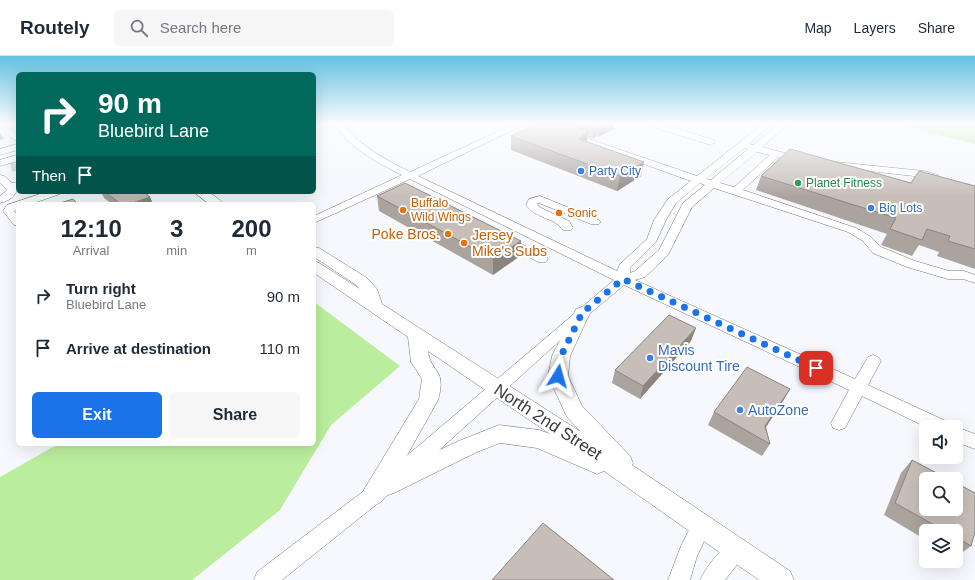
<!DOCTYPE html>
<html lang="en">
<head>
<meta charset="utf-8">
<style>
	body { margin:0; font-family:Arial,sans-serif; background:#f6f6f7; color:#1f2937; height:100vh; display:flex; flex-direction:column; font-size:15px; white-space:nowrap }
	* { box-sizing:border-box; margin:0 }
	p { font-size:13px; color:#747a83 }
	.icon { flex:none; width:22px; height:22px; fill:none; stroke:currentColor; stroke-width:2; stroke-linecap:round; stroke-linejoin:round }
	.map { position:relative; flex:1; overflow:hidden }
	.details { position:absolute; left:16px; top:146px; width:300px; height:244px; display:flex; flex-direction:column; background:#fff; border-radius:6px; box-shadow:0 4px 16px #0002 }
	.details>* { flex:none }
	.banner { position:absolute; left:16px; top:16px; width:300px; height:122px; border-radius:6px; box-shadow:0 4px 16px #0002; background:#00695c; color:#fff; overflow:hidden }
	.buttons { position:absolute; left:919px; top:364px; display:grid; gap:8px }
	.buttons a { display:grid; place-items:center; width:44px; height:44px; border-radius:6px; background:#fff; box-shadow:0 4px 16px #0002; font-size:20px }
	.pin { position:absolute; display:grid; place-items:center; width:34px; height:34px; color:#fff; margin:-17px; border-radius:8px; box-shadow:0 2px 6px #0006 }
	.me { position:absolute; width:44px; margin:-22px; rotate:8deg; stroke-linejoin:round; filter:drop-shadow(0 0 3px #0008) }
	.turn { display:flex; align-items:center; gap:14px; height:84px; padding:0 16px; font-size:18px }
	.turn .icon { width:52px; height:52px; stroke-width:2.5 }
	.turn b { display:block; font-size:28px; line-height:34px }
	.then { display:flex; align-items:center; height:38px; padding:0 16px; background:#0003; gap:8px; font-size:15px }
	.eta { display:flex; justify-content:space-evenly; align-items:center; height:68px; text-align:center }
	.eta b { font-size:24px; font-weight:800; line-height:28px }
	.primary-button { display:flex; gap:8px; margin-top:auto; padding:8px 16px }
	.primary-button a { flex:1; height:46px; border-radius:6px; background:#1a73e8; color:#fff; font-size:16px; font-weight:800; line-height:46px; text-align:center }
	.primary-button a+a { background:#f6f6f7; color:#1f2937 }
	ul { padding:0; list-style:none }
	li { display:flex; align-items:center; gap:12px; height:52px; padding:0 16px }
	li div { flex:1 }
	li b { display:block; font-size:15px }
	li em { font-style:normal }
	header { display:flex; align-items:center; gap:24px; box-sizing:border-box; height:56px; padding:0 20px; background:#fff; border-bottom:1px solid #e0e1e3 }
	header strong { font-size:19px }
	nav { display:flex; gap:22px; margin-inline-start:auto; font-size:14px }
	.search { width:280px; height:36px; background:#f6f6f7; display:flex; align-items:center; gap:10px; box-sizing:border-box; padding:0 14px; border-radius:6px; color:#747a83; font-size:15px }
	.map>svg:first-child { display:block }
	.green { fill:#baee9c }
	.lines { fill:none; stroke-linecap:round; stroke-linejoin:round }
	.minor-tunnel { stroke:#d0d2d8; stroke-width:10; stroke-dasharray:10 5; stroke-linecap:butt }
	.minor-casing { stroke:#73777f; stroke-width:1 }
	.major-casing { stroke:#73777f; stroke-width:1 }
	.minor { fill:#fff; fill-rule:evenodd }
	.major { fill:#fff; fill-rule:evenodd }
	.wall { fill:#aba39e }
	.shaded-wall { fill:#8b8581 }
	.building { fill:#c7beb8; stroke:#8b8581 }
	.route { stroke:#1a73e8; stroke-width:7; stroke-dasharray:0 12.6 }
	.shop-dot { fill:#3f7fe0; stroke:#fff; stroke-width:1.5 }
	.leisure-dot { fill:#2e9e5b; stroke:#fff; stroke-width:1.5 }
	.food-dot { fill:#e8710a; stroke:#fff; stroke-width:1.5 }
	.labels { text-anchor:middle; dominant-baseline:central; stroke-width:4; stroke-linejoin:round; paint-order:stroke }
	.far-shop-label { font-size:12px; fill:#366cbe; stroke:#fff; text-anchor:start }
	.far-leisure-label { font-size:12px; fill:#27864d; stroke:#fff; text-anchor:start }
	.far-food-label { font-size:12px; fill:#c56008; stroke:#fff; text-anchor:start }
	.food-label { font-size:14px; fill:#c56008; stroke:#fff; text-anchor:end }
	.shop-label { font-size:14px; fill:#366cbe; stroke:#fff; text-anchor:start }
	.near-street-label { font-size:17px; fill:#393b3e; stroke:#fff }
</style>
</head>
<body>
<header>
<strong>Routely</strong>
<div class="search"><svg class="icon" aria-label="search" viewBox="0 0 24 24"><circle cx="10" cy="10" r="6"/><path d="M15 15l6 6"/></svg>Search here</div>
<nav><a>Map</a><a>Layers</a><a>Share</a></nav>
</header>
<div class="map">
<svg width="975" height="524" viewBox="0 0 975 524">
	<rect width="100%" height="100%" fill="#f6f8fe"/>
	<path class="green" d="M896,68H975V88Z
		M314,246L400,310L331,369L280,454L192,524H0V421L58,388H314Z"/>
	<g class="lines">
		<path class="minor-tunnel" d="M11,111L18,109"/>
		<g class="minor-casing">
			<path id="minor" d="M333,68H342C361,90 384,103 410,116L514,68H525L418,120L617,215L620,208L647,183L654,164L668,143L691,125L532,68H545L697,120L763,68H772L749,88L753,89L779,68H788L762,91L803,102L805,104L800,107L778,101L743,134L856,172L871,181L881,191L915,205L949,215H964L975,219V227L963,223H948L907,211L873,197L863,185L848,176L714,132L692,151L668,199L645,221L635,224L855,323L868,301L873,299L878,301L881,305L868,329L948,366L951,371H926L862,340L845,372L839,374L833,372L831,367L849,334L624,229L587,260L404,426L397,428L390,426L388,420L390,414L614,224L410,123L314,167V160L402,119C375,106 351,92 333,68ZM744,92L748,93L711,124L706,123ZM757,96L770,99L734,131L720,127ZM700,127L705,129L683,147L659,194L635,215L630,217V212L656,186L666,164L676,147Z
				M649,68H662L714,84L715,86L711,89L708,88L650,70Z
				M8,72L18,79V86L5,77L4,75L5,73Z
				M18,88V94L0,99V93Z
				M18,99V105L0,110V104Z
				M836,106L924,115L938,119L939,121L934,124L923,121L833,111L831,109Z
				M0,119L4,120L12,127L18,126C18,137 13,144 0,147V140L7,134L0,127Z
				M46,136H61L60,138L31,148H18V152L14,155L18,160V170L14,169L3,155L7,149Z
				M540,140L599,164L601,166L599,168H591L539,147H537L539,151L569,165L573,172L571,174H563C554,161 536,163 526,149L529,143Z
				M503,179L546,200L548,203L546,206H538L499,185L497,183L499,181Z
				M956,371L975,378V393L956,386Z
				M380,425L387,428L389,434L387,440L282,524H254L257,516L373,428Z
				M702,460L709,462L712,469L697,500L690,524H668L681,490L695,462Z
				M736,484L743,487L746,494L743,501L725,524H700C706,511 723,489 736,484Z"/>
		</g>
		<g class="major-casing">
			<path id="major" d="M194,136H209L225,148H209Z
				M314,191L319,192L367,222L377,233L382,248L581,376L567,361L548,320L552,300L574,257L576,253L582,251L588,253L590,257L570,300L568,320L582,350L630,400L633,407L632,409L790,515L794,524H759L604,415L597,418L537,392L500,387L477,396L394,437L385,440L381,446L373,450L365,446L361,439L365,432L419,343L422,323L411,306L408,281L314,217V205L319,207L360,233L355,228L314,201ZM428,295L550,378L539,374L499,369L461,384L400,412L438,344C447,312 431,318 428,295Z"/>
		</g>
		<use href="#minor" class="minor"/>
		<use href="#major" class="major"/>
	</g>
	<path class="wall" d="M537,68H614V73L598,81L596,80L593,83L587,81V86L641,120L617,135L511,94V80Z
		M761,120L975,130V213L937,200L939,196L919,189L912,200L881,189L887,178L756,134Z
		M101,136H144L150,141L153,148H112L104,142Z
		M377,140L521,185L520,200L493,219L379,155Z
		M691,285L640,343L612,327L615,314Z
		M790,333L783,345L766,371L770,388L762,400L708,369L714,356Z
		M912,404L971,490L956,501V475H926V484L884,459L901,417Z"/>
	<path class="shaded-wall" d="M605,68H614V73L598,81L600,71Z
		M597,70L596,80L593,83L594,73Z
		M588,75L586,89L579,83Z
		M0,76L4,83L0,84Z
		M644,106L641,120L617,135L620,120Z
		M150,141L153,148H129Z
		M521,185L520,200L493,219V203Z
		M696,272L691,285L640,343L643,330Z
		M790,333L783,345L758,383L765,370Z"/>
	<path class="building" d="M537,68H566L588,75L579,83L644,106L620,120L511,80Z
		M581,68H605L600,71L597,70L594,73Z
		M790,93L911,127L919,115L975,130V193L948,185L950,180L927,173L922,184L890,173L896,162L761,120Z
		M405,127L521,185L493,203L377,140Z
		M105,136H144L150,141L129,148H121Z
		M73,143L78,148H57Z
		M669,259L696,272L643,330L615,314Z
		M747,311L790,333L765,370L770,388L714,356Z
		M912,404L948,423H926V453H956V427L975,437V476L971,490L956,481V475H945L895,447Z
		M543,467L614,524H492Z"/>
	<linearGradient id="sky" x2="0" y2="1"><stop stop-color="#62c1e0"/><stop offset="0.48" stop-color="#fbfcff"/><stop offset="1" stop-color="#fbfcff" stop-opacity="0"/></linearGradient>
	<rect width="975" height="141" fill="url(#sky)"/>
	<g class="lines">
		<path class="route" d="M558,320L561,300L582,257L623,223L816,312"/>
	</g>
	<g class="shop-dot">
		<circle cx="581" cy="115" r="4"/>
		<circle cx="871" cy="152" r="4"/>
		<circle cx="650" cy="302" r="4"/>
		<circle cx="740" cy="354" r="4"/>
	</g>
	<circle class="leisure-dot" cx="798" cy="127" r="4"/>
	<g class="food-dot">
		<circle cx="403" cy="154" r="4"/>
		<circle cx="559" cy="157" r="4"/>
		<circle cx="448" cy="178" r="4"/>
		<circle cx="464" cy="187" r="4"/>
	</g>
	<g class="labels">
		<g class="far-shop-label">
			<text x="589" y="115">Party City</text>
			<text x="879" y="152">Big Lots</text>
		</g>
		<g class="far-leisure-label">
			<text x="806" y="127">Planet Fitness</text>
		</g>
		<g class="far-food-label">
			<text x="411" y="147">Buffalo<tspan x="411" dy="14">Wild Wings</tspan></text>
			<text x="567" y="157">Sonic</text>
		</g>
		<g class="food-label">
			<text x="440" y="178">Poke Bros.</text>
			<text x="472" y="179" text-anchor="start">Jersey<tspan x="472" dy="16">Mike's Subs</tspan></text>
		</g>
		<g class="shop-label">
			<text x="658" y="294">Mavis<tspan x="658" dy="16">Discount Tire</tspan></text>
			<text x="748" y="354">AutoZone</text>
		</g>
		<g class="near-street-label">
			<text transform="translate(548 366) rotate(33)">North 2nd Street</text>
		</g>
	</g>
</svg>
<div class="buttons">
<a><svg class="icon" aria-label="sound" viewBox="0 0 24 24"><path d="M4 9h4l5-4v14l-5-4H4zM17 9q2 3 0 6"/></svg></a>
<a><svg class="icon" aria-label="search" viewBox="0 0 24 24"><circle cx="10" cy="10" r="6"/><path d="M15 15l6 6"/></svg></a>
<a><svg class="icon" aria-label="layers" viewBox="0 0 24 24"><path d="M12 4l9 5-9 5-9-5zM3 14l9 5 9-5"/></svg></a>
</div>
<div class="pin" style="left:816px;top:312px;background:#d93025"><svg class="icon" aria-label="arrive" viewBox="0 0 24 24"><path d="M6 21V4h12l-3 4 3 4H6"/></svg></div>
<svg class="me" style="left:558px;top:320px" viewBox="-20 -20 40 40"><path d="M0-17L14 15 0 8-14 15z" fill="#1a73e8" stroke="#fff" stroke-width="4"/></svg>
<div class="banner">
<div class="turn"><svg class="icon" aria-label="right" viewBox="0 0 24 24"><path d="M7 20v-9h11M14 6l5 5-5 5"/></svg><div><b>90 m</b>Bluebird Lane</div></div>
<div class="then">Then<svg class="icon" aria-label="arrive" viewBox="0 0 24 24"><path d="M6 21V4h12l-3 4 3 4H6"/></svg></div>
</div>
<section class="details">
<div class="eta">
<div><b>12:10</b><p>Arrival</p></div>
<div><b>3</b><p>min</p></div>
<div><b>200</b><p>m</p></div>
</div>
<ul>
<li><svg class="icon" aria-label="right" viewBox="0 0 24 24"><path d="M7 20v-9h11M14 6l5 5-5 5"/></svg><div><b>Turn right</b><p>Bluebird Lane</p></div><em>90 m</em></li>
<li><svg class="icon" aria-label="arrive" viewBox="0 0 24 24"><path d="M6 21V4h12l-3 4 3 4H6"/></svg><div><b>Arrive at destination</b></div><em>110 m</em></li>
</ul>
<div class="primary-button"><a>Exit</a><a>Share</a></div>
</section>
</div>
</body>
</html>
